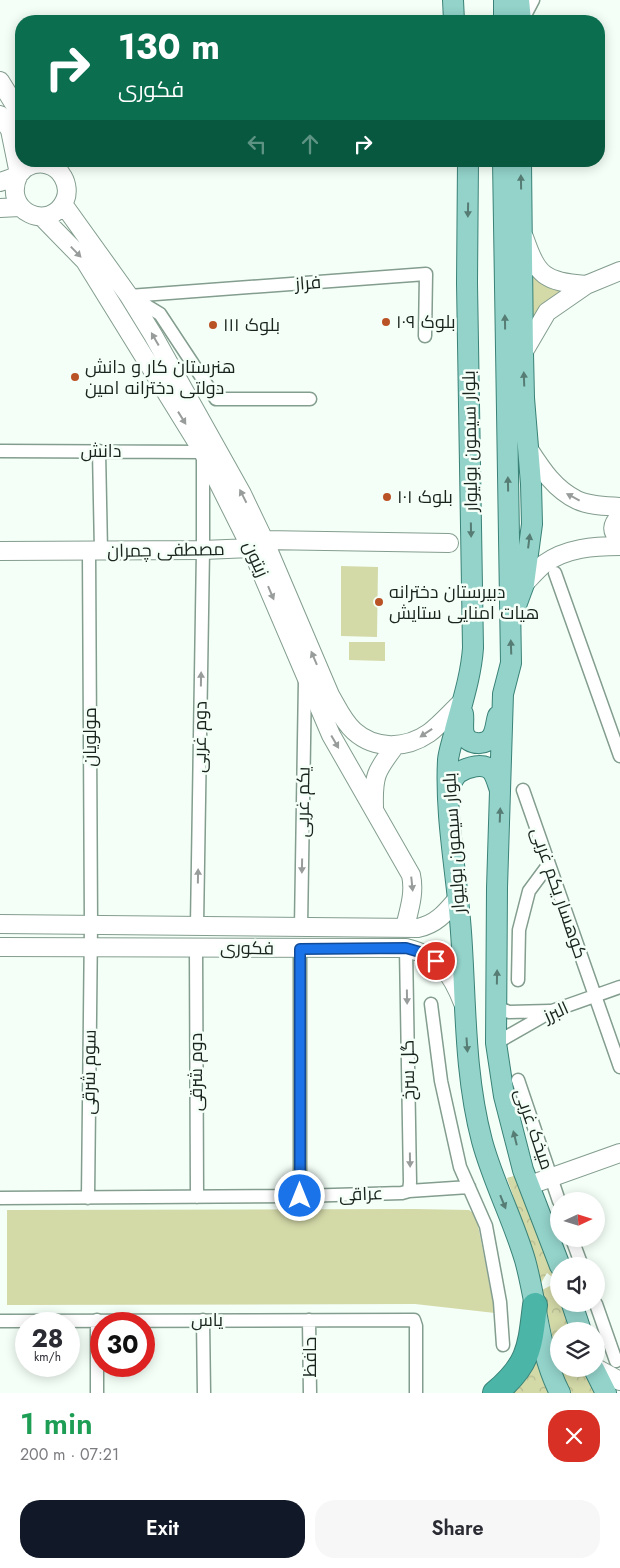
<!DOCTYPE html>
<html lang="en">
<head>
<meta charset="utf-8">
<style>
	body { margin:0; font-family:Jost,Cairo,sans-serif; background:#f7f7f7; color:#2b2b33; height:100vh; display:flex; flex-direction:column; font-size:19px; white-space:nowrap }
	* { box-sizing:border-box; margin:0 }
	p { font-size:16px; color:#7c7c81 }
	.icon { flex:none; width:28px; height:28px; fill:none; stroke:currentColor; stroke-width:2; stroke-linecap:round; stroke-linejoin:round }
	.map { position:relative; height:1393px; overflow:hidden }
	.drawer { display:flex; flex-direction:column; background:#fff; flex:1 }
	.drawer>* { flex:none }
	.top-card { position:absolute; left:15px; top:15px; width:590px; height:152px; border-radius:20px; box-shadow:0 2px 12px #0003; background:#0b6e4f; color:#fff; overflow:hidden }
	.needle { width:32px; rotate:86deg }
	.controls { position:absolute; left:550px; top:1192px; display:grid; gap:10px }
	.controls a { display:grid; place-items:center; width:55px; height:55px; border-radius:50%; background:#fff; box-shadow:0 2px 12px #0003; font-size:25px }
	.speed { position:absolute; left:15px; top:1312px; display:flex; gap:10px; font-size:25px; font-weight:700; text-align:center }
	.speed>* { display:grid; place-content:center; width:65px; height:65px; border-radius:50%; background:#fff; box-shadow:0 2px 12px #0003; line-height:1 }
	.speed small { font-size:12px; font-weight:400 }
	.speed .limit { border:8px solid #d22; background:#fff; color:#111 }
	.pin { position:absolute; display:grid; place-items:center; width:42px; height:42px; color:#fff; margin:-21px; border:2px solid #fff; border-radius:50%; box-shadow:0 1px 5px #0007 }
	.me { position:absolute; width:55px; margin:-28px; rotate:0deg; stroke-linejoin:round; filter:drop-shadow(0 0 4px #0008) }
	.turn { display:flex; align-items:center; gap:18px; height:105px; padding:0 20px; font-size:22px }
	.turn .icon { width:65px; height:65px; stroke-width:2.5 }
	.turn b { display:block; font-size:35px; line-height:42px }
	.lanes { display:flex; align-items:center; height:48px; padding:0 20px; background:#0003; justify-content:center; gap:25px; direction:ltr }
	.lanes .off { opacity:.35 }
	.round { display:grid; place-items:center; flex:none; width:52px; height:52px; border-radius:20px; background:#f7f7f7 }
	.summary { display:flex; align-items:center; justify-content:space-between; height:85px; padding:0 20px }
	h1 { font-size:30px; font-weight:600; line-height:38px; color:#1e9e55 }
	.cta { display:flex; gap:10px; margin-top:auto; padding:10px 20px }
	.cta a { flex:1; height:58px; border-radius:20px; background:#111827; color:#fff; font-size:20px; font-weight:600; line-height:58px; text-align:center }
	.cta a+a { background:#f7f7f7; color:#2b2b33 }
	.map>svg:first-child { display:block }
	.forest { fill:url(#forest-crowns) }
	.green { fill:#d4d9a8 }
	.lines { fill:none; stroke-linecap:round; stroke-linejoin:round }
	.street-casing { stroke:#839d8e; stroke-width:15 }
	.secondary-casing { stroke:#839d8e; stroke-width:20 }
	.primary-casing { stroke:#3a8277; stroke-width:22 }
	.highway-casing { stroke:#3a8277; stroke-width:26 }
	.street { stroke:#fff; stroke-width:12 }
	.secondary { stroke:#fff; stroke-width:18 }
	.primary { stroke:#93d3ca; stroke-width:20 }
	.highway { stroke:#4bb5a7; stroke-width:24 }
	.oneway { fill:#567c74 }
	.oneway2 { fill:#989c9a }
	.route-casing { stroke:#114b97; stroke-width:12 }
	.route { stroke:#1a73e8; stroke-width:9 }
	.poi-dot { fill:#b95325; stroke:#f4fff8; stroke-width:2 }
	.labels { text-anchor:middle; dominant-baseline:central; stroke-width:5; stroke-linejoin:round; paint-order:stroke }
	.street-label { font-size:18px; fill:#1a241e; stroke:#f4fff8 }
	.poi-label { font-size:18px; fill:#1a241e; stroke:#f4fff8; text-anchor:start }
</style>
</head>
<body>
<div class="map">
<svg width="620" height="1393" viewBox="0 0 620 1393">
	<defs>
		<pattern id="forest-crowns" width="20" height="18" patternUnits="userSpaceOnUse" patternTransform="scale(1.25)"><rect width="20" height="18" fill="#d4d9a8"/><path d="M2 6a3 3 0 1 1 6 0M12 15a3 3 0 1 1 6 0" fill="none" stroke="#b5ba90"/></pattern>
	</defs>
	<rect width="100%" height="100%" fill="#f4fff8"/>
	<path class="forest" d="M517,1175L556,1280L547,1273L541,1283L531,1248L507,1178Z
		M550,1286H558L559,1304H564L573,1331H559V1366L542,1290Z
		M538,1348L543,1380L548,1393H512L527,1377Z
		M560,1369H585L596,1393H570Z"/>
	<path class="green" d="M532,272L568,290L529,329Z
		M341,566L378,567L377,637L341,636Z
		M349,642H385V661L349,660Z
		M415,1209L469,1210L476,1215L495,1313L415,1304L7,1305V1210Z"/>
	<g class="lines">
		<g class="street-casing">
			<path id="street" d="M522,21L533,0
				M129,296L426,274L425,336
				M132,297L160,314L216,399H310
				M0,451L203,452V550L197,925
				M99,451L101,551
				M555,573L620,756
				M523,790L620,1067
				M301,927L305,680
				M196,947L197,1197
				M406,948L410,1182L409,1191
				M518,980L519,930L529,891L549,864
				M431,1004L441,1081L460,1167L486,1226L500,1302L503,1345
				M496,1007L509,1012L550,1011
				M496,1043L552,1011L620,987
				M518,1080L559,1201
				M300,1196V949
				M0,1198L300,1196L402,1193L409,1191L469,1187
				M88,1198L91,924L89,551
				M572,1239L582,1266
				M596,1304L616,1361
				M97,1320V1393
				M203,1320L204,1393
				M309,1320L310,1393
				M0,1321L414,1320L416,1326V1393"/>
		</g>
		<g class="secondary-casing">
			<path id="secondary" d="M0,81L21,115
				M0,115L10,130L19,174
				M0,182C6,180 13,178 18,175C21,173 23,169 27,167C40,160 56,164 63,177C67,184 68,193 65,200C51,233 0,212 19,174
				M63,204L129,296L153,335L242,494L264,540L330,695C337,707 343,721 354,731C375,750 406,749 429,733C441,724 452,711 463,701
				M0,208L20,207
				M42,217L85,261L203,452L251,548L331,735L411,875C415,893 409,910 405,927
				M524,237C538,277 544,281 586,285
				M523,353L547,312L586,285L620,271
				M528,448C541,468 554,489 577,500C590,506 606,506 620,507
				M620,516C612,524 610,532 620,539
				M0,551L203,550L251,548L264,540L449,543
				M524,584C530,578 537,570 544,564C566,548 594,546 620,546
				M374,807C373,776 376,771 395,746
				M0,924L418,928C437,924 446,912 458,898
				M0,947L406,948C439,956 451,972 463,1003
				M530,1185L620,1153
				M596,1368L620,1381"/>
		</g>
		<g class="primary-casing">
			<path id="primary" d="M453,0L454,21
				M519,0L521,21
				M504,21V0
				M468,161L467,283L473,648C471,676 462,703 455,730C453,740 449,750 448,760C445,818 457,874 461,932C466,1001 464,1073 482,1141C493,1182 513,1219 525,1260C537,1303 539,1353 560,1393
				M503,161L511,663L503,694L497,888L496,1043L504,1096L523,1170L560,1266
				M514,611L524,584L532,524L531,484L524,398L523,353L521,161
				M463,714C464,720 462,728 464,734C468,746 488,746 493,735C496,729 496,722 498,716
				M449,786C452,782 454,777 458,773C467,767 484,762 492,771C496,776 498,785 500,790
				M572,1304L581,1331
				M594,1369L606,1393"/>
		</g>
		<g class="highway-casing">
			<path id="highway" d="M495,1393C530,1364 530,1346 535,1305"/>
		</g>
		<use href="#street" class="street"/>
		<use href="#secondary" class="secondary"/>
		<use href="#primary" class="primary"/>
		<use href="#highway" class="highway"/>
	</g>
	<defs><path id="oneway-solid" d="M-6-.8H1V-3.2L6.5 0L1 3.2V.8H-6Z" transform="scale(1.25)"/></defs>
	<g class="oneway">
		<use href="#oneway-solid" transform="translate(521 182) rotate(-91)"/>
		<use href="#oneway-solid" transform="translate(468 210) rotate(91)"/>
		<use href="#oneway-solid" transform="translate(505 322) rotate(-91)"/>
		<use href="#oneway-solid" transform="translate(524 379) rotate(-92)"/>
		<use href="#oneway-solid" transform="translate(508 484) rotate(-91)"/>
		<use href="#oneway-solid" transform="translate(471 530) rotate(89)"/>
		<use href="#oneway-solid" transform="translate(529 541) rotate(-83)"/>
		<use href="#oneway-solid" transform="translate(511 647) rotate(-92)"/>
		<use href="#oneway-solid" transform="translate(500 815) rotate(-88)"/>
		<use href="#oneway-solid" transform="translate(497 977) rotate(-89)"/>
		<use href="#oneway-solid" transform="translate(467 1045) rotate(86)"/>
		<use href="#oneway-solid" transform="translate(515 1138) rotate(-104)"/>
		<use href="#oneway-solid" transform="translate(503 1202) rotate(68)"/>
	</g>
	<g class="oneway2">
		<use href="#oneway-solid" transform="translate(76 252) rotate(46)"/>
		<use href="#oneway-solid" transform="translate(155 339) rotate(-120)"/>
		<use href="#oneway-solid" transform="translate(182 418) rotate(58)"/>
		<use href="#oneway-solid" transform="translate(243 496) rotate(-117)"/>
		<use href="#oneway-solid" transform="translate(573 497) rotate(-152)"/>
		<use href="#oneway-solid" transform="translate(271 593) rotate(67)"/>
		<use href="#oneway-solid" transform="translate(314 658) rotate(-113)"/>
		<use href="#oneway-solid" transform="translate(201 679) rotate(-89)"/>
		<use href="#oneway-solid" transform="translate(426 733) rotate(146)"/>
		<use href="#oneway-solid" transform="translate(335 742) rotate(60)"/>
		<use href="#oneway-solid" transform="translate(302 866) rotate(91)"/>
		<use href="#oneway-solid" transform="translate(198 876) rotate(-89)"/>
		<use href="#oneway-solid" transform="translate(412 884) rotate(84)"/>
		<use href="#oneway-solid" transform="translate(407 997) rotate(89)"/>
		<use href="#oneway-solid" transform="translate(410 1160) rotate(89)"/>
	</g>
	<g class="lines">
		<g class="route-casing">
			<path id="route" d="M300,1196V949L406,948L423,953L436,961"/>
		</g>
		<use href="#route" class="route"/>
	</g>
	<g class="poi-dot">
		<circle cx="386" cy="322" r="5"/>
		<circle cx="213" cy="325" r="5"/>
		<circle cx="75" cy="377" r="5"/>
		<circle cx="387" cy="497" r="5"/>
		<circle cx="379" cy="602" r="5"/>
	</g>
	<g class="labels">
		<g class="street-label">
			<text transform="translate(308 283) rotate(-4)">فراز</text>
			<text transform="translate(470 441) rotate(-91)">بلوار سیمون بولیوار</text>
			<text x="101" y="451">دانش</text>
			<text transform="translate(166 550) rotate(-1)">مصطفی چمران</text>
			<text transform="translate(256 559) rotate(66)">زیتون</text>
			<text transform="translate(90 737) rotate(-90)">مولویان</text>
			<text transform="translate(200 737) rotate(-89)">دوم غربی</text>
			<text transform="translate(303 802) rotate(-89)">یکم غربی</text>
			<text transform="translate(454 843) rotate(-94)">بلوار سیمون بولیوار</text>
			<text transform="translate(559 893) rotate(71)">کوهسار یکم غربی</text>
			<text transform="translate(247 948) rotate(1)">فکوری</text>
			<text transform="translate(556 1012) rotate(-24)">البرز</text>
			<text transform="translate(408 1070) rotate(-91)">گل سرخ</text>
			<text transform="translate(89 1072) rotate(-89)">سوم شرقی</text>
			<text transform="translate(196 1072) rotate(-90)">دوم شرقی</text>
			<text transform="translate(534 1129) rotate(71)">میخک غربی</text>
			<text transform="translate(361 1194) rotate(-2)">عراقی</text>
			<text x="207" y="1320">یاس</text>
			<text transform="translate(310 1357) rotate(-90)">حافظ</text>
		</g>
		<g class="poi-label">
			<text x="396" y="322">بلوک ۱۰۹</text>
			<text x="223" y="325">بلوک ۱۱۱</text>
			<text x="85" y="367">هنرستان کار و دانش<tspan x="85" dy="21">دولتی دخترانه امین</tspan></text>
			<text x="397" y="497">بلوک ۱۰۱</text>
			<text x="389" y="592">دبیرستان دخترانه<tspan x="389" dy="21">هیات امنایی ستایش</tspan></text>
		</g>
	</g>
</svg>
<div class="controls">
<a><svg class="needle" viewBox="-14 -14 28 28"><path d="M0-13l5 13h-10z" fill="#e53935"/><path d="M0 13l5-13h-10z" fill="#7c7c81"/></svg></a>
<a><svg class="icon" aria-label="sound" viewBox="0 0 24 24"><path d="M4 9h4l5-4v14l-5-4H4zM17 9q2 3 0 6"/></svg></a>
<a><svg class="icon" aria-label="layers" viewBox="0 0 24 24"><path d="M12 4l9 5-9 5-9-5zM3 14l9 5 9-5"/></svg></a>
</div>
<div class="speed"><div>28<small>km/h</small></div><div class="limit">30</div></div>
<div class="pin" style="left:436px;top:961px;background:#d93025"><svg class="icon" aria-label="arrive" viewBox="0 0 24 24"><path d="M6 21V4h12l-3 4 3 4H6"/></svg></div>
<svg class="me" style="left:300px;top:1196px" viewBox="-20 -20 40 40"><circle r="17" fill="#1a73e8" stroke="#fff" stroke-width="3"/><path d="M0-11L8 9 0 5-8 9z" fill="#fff"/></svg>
<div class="top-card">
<div class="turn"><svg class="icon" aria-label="right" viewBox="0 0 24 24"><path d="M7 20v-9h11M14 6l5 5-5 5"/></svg><div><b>130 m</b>فکوری</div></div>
<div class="lanes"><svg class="icon off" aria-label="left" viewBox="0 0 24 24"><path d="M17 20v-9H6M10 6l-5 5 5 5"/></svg><svg class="icon off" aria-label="ahead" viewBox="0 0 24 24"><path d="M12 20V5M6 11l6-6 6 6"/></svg><svg class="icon" aria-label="right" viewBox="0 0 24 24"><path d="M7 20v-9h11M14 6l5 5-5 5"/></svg></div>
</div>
</div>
<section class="drawer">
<div class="summary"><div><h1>1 min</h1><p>200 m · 07:21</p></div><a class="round" style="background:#d93025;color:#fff"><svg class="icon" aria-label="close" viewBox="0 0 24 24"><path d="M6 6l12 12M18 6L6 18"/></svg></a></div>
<div class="cta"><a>Exit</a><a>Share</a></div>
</section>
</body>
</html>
